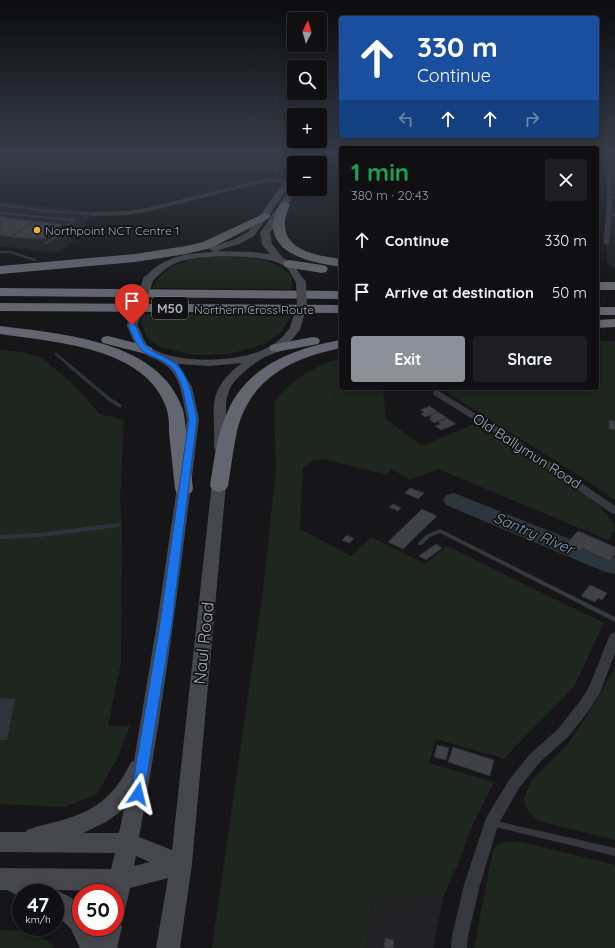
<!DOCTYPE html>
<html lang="en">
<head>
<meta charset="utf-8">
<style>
	body { margin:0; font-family:Quicksand,sans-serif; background:#1e1e20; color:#f1f3f6; height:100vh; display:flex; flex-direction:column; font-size:15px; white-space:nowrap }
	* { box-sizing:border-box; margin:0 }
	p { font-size:13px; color:#9c9d9f }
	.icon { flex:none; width:22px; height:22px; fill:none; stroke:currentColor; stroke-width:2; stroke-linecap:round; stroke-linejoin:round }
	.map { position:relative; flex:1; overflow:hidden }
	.panel { position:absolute; left:339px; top:146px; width:260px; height:244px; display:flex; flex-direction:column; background:#101012; border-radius:4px; box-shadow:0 2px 10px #0003,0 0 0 1px #303032 }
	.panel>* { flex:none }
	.hud { position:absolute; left:339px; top:16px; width:260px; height:122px; border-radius:4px; box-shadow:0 2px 10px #0003,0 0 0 1px #303032; background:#1a4fa0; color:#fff; overflow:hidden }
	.needle { width:26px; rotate:5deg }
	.controls { position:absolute; left:287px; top:12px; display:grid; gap:8px }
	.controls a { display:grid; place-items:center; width:40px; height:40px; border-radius:4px; background:#101012; box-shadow:0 2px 10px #0003,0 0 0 1px #303032; font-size:20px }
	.speed { position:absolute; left:12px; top:884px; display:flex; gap:8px; font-size:20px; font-weight:700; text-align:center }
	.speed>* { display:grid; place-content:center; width:52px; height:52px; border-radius:50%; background:#101012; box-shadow:0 2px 10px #0003,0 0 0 1px #303032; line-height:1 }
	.speed small { font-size:10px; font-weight:400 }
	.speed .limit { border:6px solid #d22; background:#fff; color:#111 }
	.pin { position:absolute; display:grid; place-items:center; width:34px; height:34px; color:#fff; margin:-41px -17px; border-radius:50% 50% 50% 0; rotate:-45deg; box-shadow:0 0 4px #0007 }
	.pin .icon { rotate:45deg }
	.me { position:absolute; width:44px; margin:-22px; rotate:10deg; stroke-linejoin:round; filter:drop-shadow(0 0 3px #0008) }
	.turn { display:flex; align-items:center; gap:14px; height:84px; padding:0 12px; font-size:18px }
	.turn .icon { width:52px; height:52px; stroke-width:2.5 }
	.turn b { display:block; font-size:28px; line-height:34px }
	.lanes { display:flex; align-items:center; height:38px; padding:0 12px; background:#0003; justify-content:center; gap:20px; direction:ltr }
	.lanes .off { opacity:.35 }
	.round { display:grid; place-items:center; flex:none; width:42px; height:42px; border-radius:4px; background:#1e1e20 }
	.summary { display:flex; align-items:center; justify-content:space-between; height:68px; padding:0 12px }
	h1 { font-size:24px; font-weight:800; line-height:30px; color:#1e9e55 }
	.cta { display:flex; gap:8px; margin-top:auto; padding:8px 12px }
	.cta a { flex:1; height:46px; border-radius:4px; background:#8c9099; color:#fff; font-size:16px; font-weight:800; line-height:46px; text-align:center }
	.cta a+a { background:#1e1e20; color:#f1f3f6 }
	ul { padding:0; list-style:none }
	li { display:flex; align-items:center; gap:12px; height:52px; padding:0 12px }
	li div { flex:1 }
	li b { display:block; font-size:15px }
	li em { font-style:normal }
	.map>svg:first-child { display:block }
	.built { fill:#222225 }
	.green { fill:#1e261f }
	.water { fill:#2c353c }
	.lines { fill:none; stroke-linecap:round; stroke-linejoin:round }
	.stream-far2 { stroke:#2c353c; stroke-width:2.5 }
	.stream-far1 { stroke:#2c353c; stroke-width:3.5 }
	.stream { stroke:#2c353c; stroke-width:4 }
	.river { fill:#2c353c; fill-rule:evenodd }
	.building { fill:#404145; stroke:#303034 }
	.lane { fill:#37383d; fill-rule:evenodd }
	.street { fill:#37383d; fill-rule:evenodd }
	.secondary { fill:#45474d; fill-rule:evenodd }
	.highway { fill:#63666e; fill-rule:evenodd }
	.secondary-bridge { stroke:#45474d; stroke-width:10 }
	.route { fill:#1a73e8; stroke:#114b97 }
	.poi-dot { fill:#f2b134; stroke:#111113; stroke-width:1.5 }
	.labels { text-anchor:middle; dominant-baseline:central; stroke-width:3.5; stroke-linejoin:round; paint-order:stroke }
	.far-poi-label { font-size:12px; fill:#a8adb8; stroke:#111113; text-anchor:start }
	.far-street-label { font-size:12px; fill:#a8adb8; stroke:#111113 }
	.shield { fill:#111113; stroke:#7b7e86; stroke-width:1 }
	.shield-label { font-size:13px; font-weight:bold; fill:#a8adb8 }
	.street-label { font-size:14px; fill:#a8adb8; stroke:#111113 }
	.water-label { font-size:15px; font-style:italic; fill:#7f9bb3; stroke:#111113 }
	.near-street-label { font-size:17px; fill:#a8adb8; stroke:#111113 }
</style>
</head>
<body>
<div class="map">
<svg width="615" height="948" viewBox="0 0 615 948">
	<rect width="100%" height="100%" fill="#161618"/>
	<path class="built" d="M601,152H615V268L607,264L606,243L610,197L609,167Z
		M0,202L90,211L89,219L75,239L66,247L56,253L0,246Z
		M444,895L433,948H365L373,901Z"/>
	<path class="green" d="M0,152H291L282,175L0,168Z
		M236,256L260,259L280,266L292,277V289L152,288C155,284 158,278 161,275C181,256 211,257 236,256Z
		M141,314L291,316L281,332L265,344L229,354L194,355L160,347L147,338L142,324Z
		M597,341H615V500L581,477L440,388H597Z
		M0,350L22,352L42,358L71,382L100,414L124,420L120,502L122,520L121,662L108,726H130L118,757L97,794L65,807L0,804Z
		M341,358V388H383L386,419L422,446L474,424C498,438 615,503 615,529L608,540L438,469L410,480L392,469L387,475L323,459L313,460L303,468L300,529L351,556L371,537L425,564L447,546L604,623L574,687L512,750L505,759L436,739L429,763L494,782L473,824L458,864L444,895L373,901L365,948H212L263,591L276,468L274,402C291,379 314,367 341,358Z
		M615,668V840L538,821L526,808L524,798L531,781L568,744L592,708Z
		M503,842H522L615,865V948H474L493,849Z
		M0,930L30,931L53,945L54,948H0Z"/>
	<path class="water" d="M0,698L15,699L7,740H0Z"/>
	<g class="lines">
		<path class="stream-far2" d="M0,252H10L35,260
			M56,354L71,367"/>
		<path class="stream-far1" d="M70,366L109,399L120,406"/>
		<path class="stream" d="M0,537L39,535L118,525"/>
		<path class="river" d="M454,493L615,557V574L605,572L446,505L443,500L446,495Z"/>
	</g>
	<path class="building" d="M5,216L7,218L34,221L11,237L0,235V217Z
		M34,221L62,224L43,239L11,237Z
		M430,406L438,412L425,417L421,414L424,412L420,410Z
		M438,412L447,418L434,423L429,419L432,418L429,416Z
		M447,418L456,424L441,430L435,426L441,424L438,422Z
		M609,420L615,421V430L609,429Z
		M410,488L424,493L418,499L405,493Z
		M393,504L401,508L398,511L389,507Z
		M422,509L437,516L403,549L388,542Z
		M578,531L615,547V554L609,561L582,548L580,551L565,545Z
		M347,535L354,539L349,543L342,540Z
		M436,544L442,548L426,560L419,556Z
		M590,585L607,593L602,600L598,598L595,602L581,596Z
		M437,745L449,748L446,760L434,757Z
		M453,747L494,760L490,776L448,762Z
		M385,938L394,940L393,948H384Z"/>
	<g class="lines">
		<path class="lane" d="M608,171H615V173H608Z
			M609,196H615V198H609Z
			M0,204L48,210L92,213L94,214L92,215L48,212L0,206Z
			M0,212L72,219L74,218L76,219L60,236L45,245H44V243L58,234L71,221L0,214Z
			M607,213L615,214V216L607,215Z
			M440,529L615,617V622L440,533L430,537L422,545H418L417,544L426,535Z
			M492,820L615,848V856L492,826L489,825L488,823L489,821Z"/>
		<path class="street" d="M599,152H603C615,177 612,215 609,243L606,245L603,243C606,213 612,180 599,152Z
			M268,178L294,180V184L268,182L257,184L146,212L128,215L92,216L89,214L92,212L128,211L146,208Z
			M437,390L512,436L615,506V514L611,513L506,440L434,395L433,393L434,391Z
			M615,632V653L600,693L590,709L568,737L540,762L519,788L498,825L480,885L468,936L467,948H451L452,936L464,885L486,818L509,780L530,754L558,729L580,701L589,687L609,637L611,634Z"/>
		<path class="secondary" d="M307,152H314L310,163H302Z
			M291,172H294V180L254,236L239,244L216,251L252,252L270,254L262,245L260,233L291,187H294V189H298L270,233L272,244L283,258L294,265L306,283L305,285H297C294,279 291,272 286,267C268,253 200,254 178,262C168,266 159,274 152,282H144L143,280C160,257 186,253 213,252L209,249L211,247L233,240L248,232Z
			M132,322C142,324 141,342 151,348C178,365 245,363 272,345C280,341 286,333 291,326H299L301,328C295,336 288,345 280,351C275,353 270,355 265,357C254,363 240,374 232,385C218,407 234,439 226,451H216L214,448C216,408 204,392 242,363L210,366L178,364L192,387L199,419C182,559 165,699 139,837L172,850L213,473L215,470L220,469L225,470L227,473L192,864L180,948H156L168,878L130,888L126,906L123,914L115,917V893H106L107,891L56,890L70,897L81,905V927H94L97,933L98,927H115V917L118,919L122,927L117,948H80L71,929L55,913V893H21V897L7,890H0V868L111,869L115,853L0,852V832H26L27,830C40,825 53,823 66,819C99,809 116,793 131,762L134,761L157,623L187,419C183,403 182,381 170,369C165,364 159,360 152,358C137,352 132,339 127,325ZM124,809L119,833H83L106,822ZM136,856L150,862L134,866ZM47,890H55L48,893Z"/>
		<path class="highway" d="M285,201L290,204C288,211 284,218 285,225C285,252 321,256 341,259V267C317,263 273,257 273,225C273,218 277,211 280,204Z
			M265,213L269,214L271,216L269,218L211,248L186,254L135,262L0,274V266L135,254L186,246L203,242Z
			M289,260L322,265L326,266L328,269L326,272L322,273L285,267L283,264L285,261Z
			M597,282H615V290H597Z
			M0,288L341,291V299L0,296Z
			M0,303L341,305V313L0,311Z
			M597,307H615V315H597Z
			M615,319V327L597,328V320Z
			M0,326C62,334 160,340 183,410C185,417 185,425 186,431C188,451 191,470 193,489L191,493L184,495L177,493L175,489C173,470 171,451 169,432C169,425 169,417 167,410C148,347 54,342 0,334Z
			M108,336L151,347L153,350L151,353L146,354L103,343L101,340L103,337Z
			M313,337L318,338L320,341L318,344L276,352L271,351L269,348L271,345Z
			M341,340V348C292,358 250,378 237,431C233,449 231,468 228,486L225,490L219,492L213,490L210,486C213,468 215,447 221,429C225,418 230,403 238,393C262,360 302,347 341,340Z"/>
		<path class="secondary-bridge" d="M132,325L148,280
			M295,328L302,306L301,283"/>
	</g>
	<linearGradient id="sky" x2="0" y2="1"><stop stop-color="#0c0c0d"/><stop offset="0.54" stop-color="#363c48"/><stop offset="1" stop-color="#363c48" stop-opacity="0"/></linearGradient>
	<rect width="615" height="284" fill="url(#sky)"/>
	<path class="route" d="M129,323H134C139,331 141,342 148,348C156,355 170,357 179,367C191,382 193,401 197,419L172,623L144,794L142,799L138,800L133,799L131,794L160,623L189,419C185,403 184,383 173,369C165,360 153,358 144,352C136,346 132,334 128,325Z"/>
	<circle class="poi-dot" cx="37" cy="230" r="4"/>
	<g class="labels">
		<g class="far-poi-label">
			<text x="45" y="230">Northpoint NCT Centre 1</text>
		</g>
		<g class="far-street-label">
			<text x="254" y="309">Northern Cross Route</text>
		</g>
		<rect class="shield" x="152" y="297" width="36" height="22" rx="3"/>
		<g class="shield-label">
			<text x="170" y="308">M50</text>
		</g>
		<g class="street-label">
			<text transform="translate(527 451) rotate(33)">Old Ballymun Road</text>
		</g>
		<g class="water-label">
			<text transform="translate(534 533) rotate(23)">Santry River</text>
		</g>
		<g class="near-street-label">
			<text transform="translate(203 643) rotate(-84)">Naul Road</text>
		</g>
	</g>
</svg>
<div class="controls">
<a><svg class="needle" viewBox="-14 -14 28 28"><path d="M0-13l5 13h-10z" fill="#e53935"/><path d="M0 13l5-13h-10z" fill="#9c9d9f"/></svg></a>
<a><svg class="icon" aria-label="search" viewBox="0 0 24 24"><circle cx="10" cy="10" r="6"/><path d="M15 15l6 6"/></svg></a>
<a>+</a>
<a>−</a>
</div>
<div class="speed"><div>47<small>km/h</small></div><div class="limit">50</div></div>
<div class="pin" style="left:132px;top:325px;background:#d93025"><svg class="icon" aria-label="arrive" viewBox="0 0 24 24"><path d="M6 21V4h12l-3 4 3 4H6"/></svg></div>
<svg class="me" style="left:138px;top:794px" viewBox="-20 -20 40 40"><path d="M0-17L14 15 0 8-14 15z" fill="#1a73e8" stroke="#fff" stroke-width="4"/></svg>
<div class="hud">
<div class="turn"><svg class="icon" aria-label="ahead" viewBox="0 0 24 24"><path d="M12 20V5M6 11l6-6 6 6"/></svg><div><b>330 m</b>Continue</div></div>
<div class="lanes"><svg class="icon off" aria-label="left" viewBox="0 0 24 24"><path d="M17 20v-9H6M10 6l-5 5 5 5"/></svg><svg class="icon" aria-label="ahead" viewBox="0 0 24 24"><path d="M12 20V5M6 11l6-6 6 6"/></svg><svg class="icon" aria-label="ahead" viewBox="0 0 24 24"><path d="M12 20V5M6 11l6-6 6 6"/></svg><svg class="icon off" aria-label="right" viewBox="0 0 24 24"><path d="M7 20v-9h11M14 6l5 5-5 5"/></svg></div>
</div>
<section class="panel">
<div class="summary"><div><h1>1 min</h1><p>380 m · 20:43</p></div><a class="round"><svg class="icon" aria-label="close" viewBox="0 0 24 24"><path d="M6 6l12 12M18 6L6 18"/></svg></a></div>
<ul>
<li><svg class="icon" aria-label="ahead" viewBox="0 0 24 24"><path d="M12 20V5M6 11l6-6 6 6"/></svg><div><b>Continue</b></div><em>330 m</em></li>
<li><svg class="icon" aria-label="arrive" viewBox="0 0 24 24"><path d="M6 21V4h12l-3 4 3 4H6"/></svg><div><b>Arrive at destination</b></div><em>50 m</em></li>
</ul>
<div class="cta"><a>Exit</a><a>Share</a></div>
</section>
</div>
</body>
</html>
